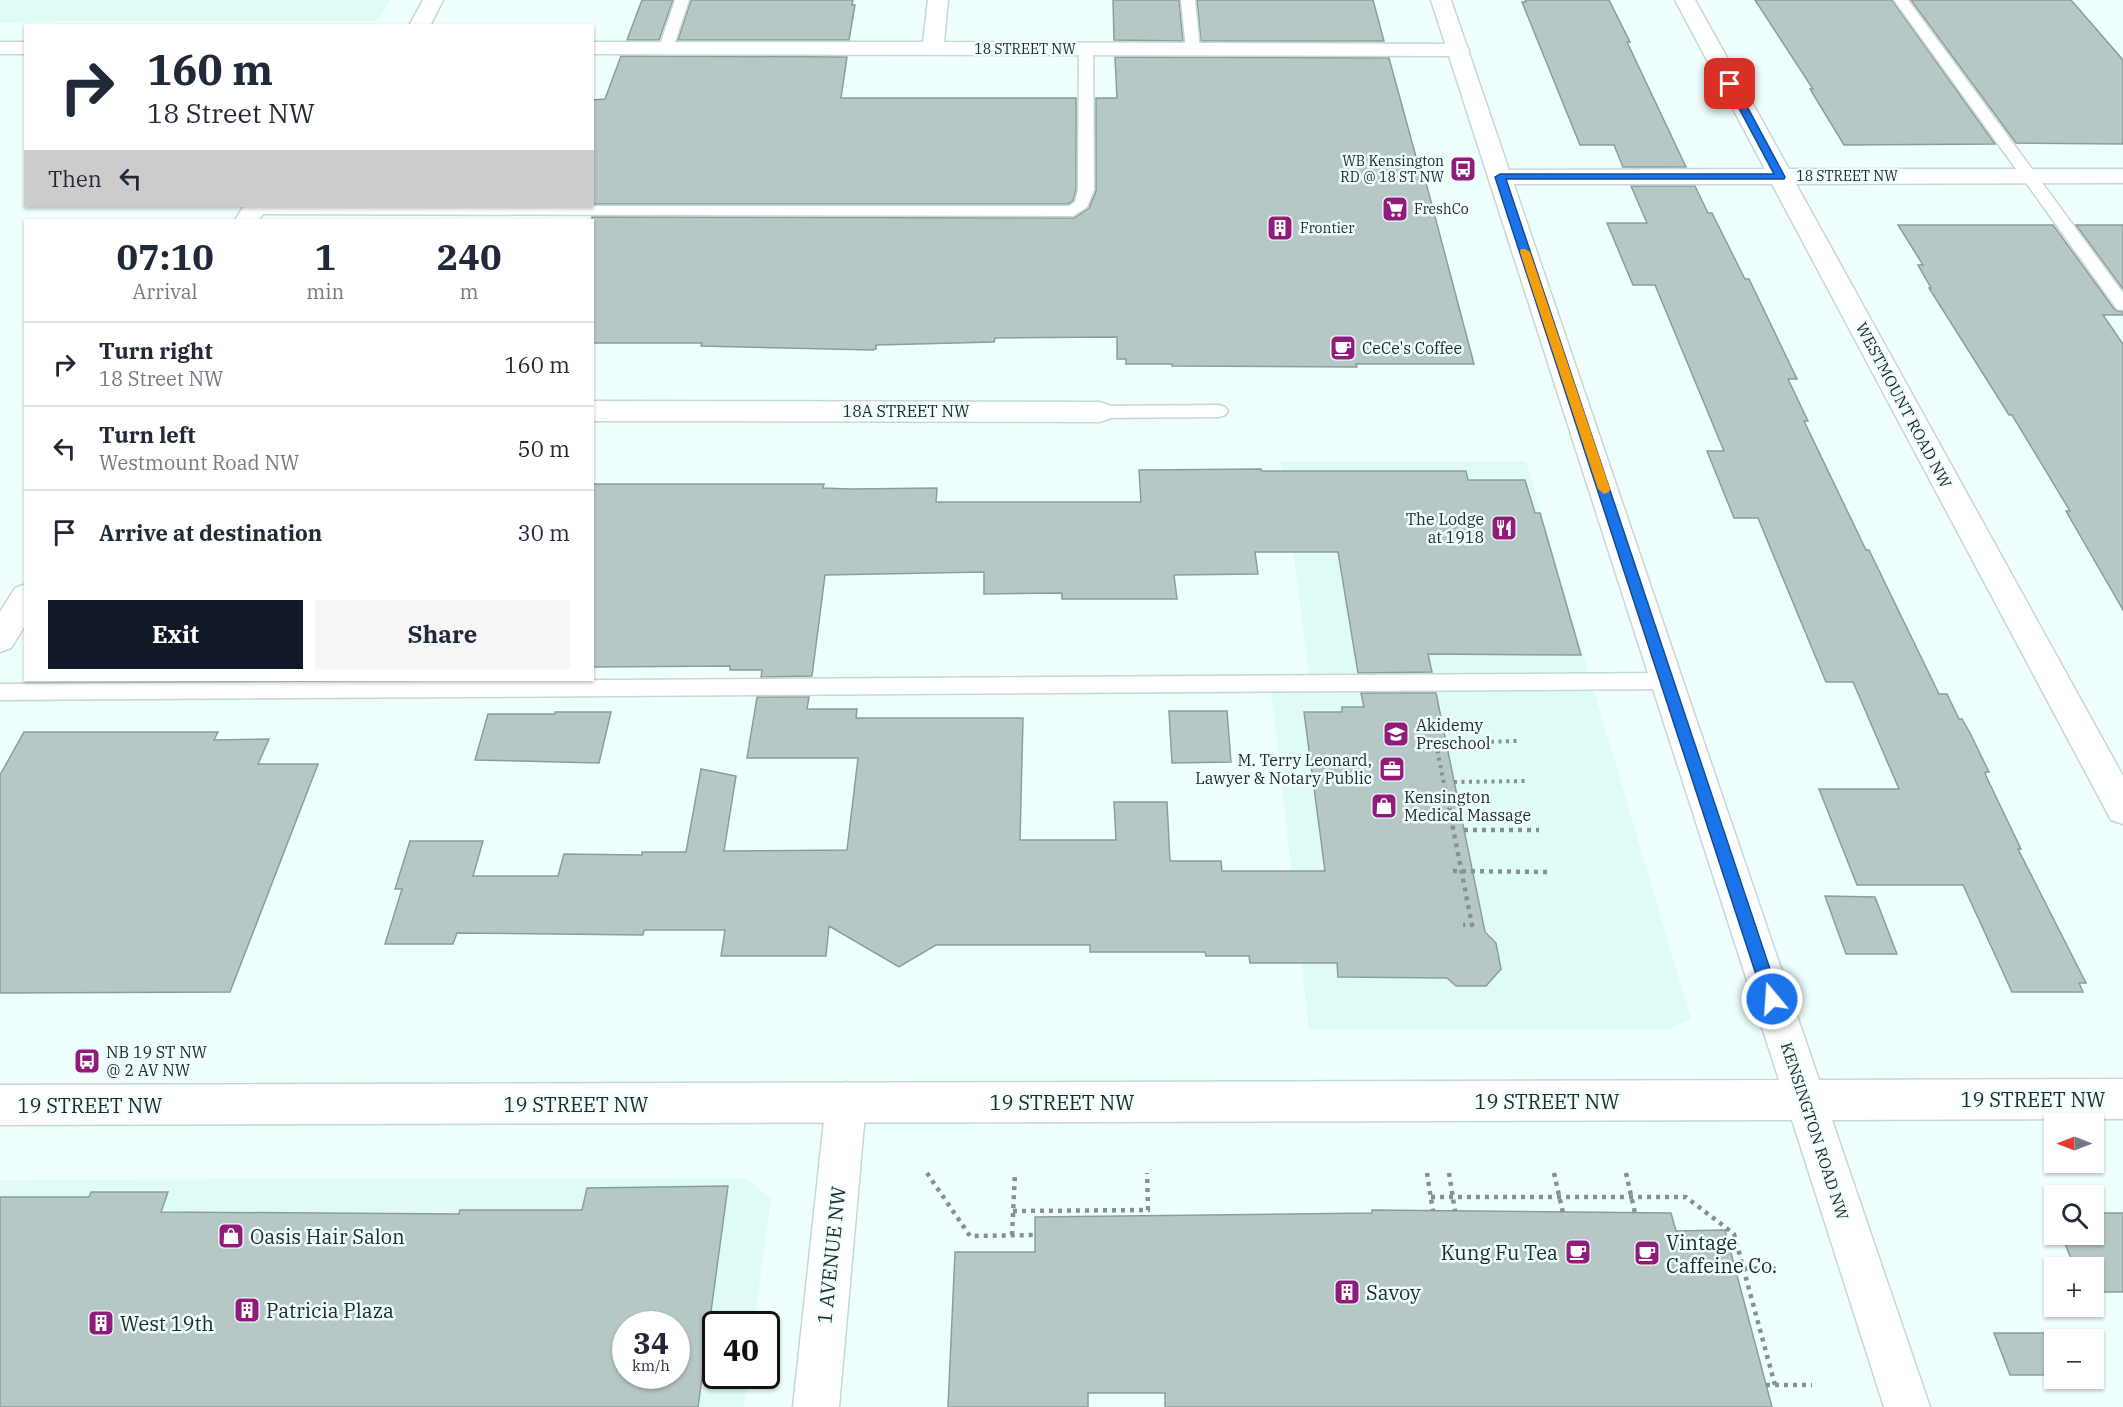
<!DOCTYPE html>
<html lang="en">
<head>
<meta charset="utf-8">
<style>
	body { margin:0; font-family:"IBM Plex Serif",serif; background:#f6f6f7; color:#1f2937; height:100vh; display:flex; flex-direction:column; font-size:22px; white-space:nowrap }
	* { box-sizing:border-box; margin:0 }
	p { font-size:20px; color:#747a83 }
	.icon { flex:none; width:33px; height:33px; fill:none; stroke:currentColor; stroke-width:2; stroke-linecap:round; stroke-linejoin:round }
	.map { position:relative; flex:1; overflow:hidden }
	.details { position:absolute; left:24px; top:219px; width:570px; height:462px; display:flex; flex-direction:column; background:#fff; border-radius:0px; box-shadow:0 2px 4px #0004 }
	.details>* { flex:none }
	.top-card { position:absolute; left:24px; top:24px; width:570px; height:183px; border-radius:0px; box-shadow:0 2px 4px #0004; background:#fff; color:#1f2937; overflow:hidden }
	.needle { width:39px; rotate:270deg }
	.fabs { position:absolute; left:2044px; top:1113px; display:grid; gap:12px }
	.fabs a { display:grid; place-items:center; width:60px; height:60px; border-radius:0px; background:#fff; box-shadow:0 2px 4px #0004; font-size:30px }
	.speed { position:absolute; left:612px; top:1311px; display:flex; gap:12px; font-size:30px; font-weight:700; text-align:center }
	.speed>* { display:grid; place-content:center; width:78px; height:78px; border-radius:50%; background:#fff; box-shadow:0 2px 4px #0004; line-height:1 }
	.speed small { font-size:15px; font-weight:400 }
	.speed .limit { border:3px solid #111; border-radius:9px; background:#fff; color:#111 }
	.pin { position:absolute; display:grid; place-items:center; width:51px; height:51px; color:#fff; margin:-26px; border-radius:12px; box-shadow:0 3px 9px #0006 }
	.me { position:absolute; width:66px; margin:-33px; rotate:342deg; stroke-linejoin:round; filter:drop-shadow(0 0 4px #0008) }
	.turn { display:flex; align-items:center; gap:21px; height:126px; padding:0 24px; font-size:27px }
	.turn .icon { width:78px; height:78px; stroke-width:2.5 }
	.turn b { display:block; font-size:42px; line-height:51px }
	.then { display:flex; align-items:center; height:57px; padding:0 24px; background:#0003; gap:12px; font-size:22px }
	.eta { display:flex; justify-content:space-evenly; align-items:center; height:102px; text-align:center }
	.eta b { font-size:36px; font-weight:700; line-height:42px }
	.cta { display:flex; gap:12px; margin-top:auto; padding:12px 24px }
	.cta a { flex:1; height:69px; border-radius:0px; background:#111827; color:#fff; font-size:24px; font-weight:700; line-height:69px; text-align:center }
	.cta a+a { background:#f6f6f7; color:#1f2937 }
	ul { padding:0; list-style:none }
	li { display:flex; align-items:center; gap:18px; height:84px; padding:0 24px; border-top:2px solid #e0e1e3 }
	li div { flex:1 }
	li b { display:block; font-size:22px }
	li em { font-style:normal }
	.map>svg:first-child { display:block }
	.built { fill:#defbf7; fill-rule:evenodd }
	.building { fill:#b6c8c6; stroke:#8b9d9b; stroke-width:1.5; fill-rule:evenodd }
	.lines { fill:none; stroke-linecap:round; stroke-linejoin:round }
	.lane-casing { stroke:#c5d8d5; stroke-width:3 }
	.street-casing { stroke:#c5d8d5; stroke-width:3 }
	.secondary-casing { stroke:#c5d8d5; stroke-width:3 }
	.path-far1 { stroke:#869290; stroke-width:4; stroke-dasharray:3 4.5; stroke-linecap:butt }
	.path { stroke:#869290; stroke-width:4.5; stroke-dasharray:4 5; stroke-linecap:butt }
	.lane { fill:#fff; fill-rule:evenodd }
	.street { fill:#fff; fill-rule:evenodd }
	.secondary { fill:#fff; fill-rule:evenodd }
	.route { fill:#1a73e8; stroke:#114b97; stroke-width:1.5 }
	.slow { fill:#f59e0b }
	.labels { text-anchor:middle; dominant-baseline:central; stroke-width:5; stroke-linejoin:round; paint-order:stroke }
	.far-street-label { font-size:14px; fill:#232b2a; stroke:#effffd }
	.far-poi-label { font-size:14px; fill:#232b2a; stroke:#effffd; text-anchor:start }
	.poi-label { font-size:16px; fill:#232b2a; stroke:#effffd; text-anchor:start }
	.street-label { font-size:16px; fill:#232b2a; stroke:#effffd }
	.near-street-label { font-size:20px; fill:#232b2a; stroke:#effffd }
	.near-poi-label { font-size:20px; fill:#232b2a; stroke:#effffd; text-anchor:start }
</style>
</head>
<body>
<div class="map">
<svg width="2123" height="1407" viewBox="0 0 2123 1407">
	<rect width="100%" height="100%" fill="#effffd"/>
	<path class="built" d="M0,0H390L378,21H67L0,23Z
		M1281,461H1526L1691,1019L1669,1029L1309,1030L1270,681L1310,680Z
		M745,1178L771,1199L754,1324H716V1376H748L744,1407H0V1180ZM626,1324H676V1376H626Z"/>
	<path class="building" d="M642,0H673L659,40H627Z
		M691,0H853L852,5H855L849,40H678Z
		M1113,0H1179L1183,41L1114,40Z
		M1197,0H1373L1384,41H1201Z
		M1525,0H1609L1630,42H1627L1686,167H1623L1614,145H1580L1522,2H1526Z
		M1755,0H1892L1995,144L1844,145L1810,89H1813Z
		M1911,0H2071L2123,60V144L2016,143Z
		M621,56L847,57L841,98H1076V190L1073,201L1068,204H592V100L605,99Z
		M1115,57L1389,58L1421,175H1424L1474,364H1356L1357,367L1172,366V364H1126V359H1117V337L995,338L994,342L876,345V349L873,350L701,346L702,343H592V217L1074,218L1089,208L1096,191V98H1117Z
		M1631,186H1695L1708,213H1712L1745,279H1749L1797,379H1788L1808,421H1804L1866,550H1869L1939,694H1947L1959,719H1962L1970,733L1989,772H1985L1986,776L2021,849H2018L2086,983H2079L2083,992H2012L1963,885H1857L1819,789H1899L1853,682H1826L1758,518H1734L1707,451H1724L1655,285H1633L1607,223H1647Z
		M1898,225H2053L2115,310L2123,312V315H2103L2123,344V610L2066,511H2070L2012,415H2009L1929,288H1931L1918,265H1923Z
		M2076,225H2123V289Z
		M1261,469L1262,471H1466L1468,480H1525L1535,513H1540L1581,655L1428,654L1432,672L1358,673L1338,552H1255L1258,574L1174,575L1177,599H1062V593L984,594V572L825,575L812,676L761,677L762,670H730V666L592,667V484H824L823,488L851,489L937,488L936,502H1141L1139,470Z
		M1361,693H1436L1485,932L1496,943L1501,969L1486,986H1456L1447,978L1338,977L1337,963H1250L1249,956H1206L1205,952H1090V945H936L899,967L829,926L826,956H721L725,930H644L643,935L457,933L453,944H385L402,889H395L410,841H483L473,876H558L564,854L642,855V852H686L701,769L736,776L724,851L847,850L858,758H747L757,697H809L807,709H857L856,718H1023L1020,840H1116L1114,802H1167L1170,861H1221L1222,871H1325L1304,712H1342V707H1364Z
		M1169,711H1227L1231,762L1172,763Z
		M555,712H611L599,763L475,760L488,714H555Z
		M24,732H218L214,740L269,739L258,764H318L230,992L0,993V775Z
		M1825,896L1875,897L1897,954H1846Z
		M728,1186L698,1407H0V1197H89L91,1192H168L161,1212L459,1214L460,1210H582L587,1188ZM626,1324H676V1376H626Z
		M1372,1210L1671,1213L1676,1231L1725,1230L1772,1407H1165V1393H1088V1407H948L955,1252H1035V1217L1372,1213Z
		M2094,1213H2123V1292H2094V1268H2075L2061,1234H2094Z
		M1994,1333H2055V1375H2010Z"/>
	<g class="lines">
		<g class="lane-casing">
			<path id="lane" d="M675,0H689L673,48L666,52L659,48Z
				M1181,0H1195L1200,49L1198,52H1188L1186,49Z
				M1894,0H1908L2123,293V310L2117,309Z
				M1086,45L1093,49L1094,190L1087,207L1073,216L254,214L246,209L249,206H1069L1075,202L1078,190L1079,49Z
				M1219,405L1225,407L1228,411L1225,415L1219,417L1099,418L1093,416L1090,412L1093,408L1099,406Z
				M1668,673L1675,675L1678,681L1675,687L1668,689L0,700V684Z"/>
		</g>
		<g class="street-casing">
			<path id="street" d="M423,0H443L430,26H409Z
				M928,0H948L944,42L1458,44L1466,45L1469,50L1466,55L1458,56L592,54V42H923Z
				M1675,0H1695L1789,169H2123V183L1796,184L2123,776V824L2111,820L1772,184H1500L1492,182L1488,177L1492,172L1500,170L1765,169Z
				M0,42H26V54H0Z
				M244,206H268L259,220H235Z
				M592,401L1099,402L1109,405L1113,412L1109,419L1099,422L592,421Z
				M26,584V624L11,648L0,652V612L15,588Z
				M846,1082L860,1088L866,1102L839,1407H793L826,1102L832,1088Z"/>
		</g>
		<g class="secondary-casing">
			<path id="secondary" d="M1431,0H1451L1819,1080L2123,1079V1119L1832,1120L1930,1407H1884L1792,1120L0,1125V1085L1779,1080Z"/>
		</g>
		<path class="path-far1" d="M1436,743L1449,810
			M1446,743L1517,741
			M1454,782L1527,781"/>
		<path class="path" d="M1449,808L1472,925H1463
			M1464,830H1539
			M1453,871L1549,872
			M927,1173L970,1236L1035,1235
			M1427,1173L1433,1211
			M1449,1173L1455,1211
			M1554,1173L1563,1213
			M1626,1173L1635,1213
			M1431,1197H1686L1734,1234L1775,1385
			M1013,1211L1148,1210L1147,1173
			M1012,1235L1015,1173
			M1736,1268L1777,1269
			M1766,1385H1812"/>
		<use href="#lane" class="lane"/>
		<use href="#street" class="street"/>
		<use href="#secondary" class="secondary"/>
	</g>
	<path class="route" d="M1730,81L1735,84L1785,177L1784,179H1506L1780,999L1778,1004L1772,1006L1766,1004L1764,999L1495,177L1500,174H1774L1726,84Z"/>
	<path class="slow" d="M1521,249H1525L1530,252L1610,489L1609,492L1604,494L1598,489L1520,252Z"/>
	<defs>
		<g id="bus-square" transform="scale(1.35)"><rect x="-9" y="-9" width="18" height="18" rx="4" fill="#901b7a" stroke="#effffd"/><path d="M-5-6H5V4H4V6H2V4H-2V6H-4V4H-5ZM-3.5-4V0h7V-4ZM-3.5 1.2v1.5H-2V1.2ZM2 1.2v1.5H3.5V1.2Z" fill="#fff"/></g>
		<g id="supermarket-square" transform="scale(1.35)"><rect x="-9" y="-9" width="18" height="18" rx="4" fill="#901b7a" stroke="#effffd"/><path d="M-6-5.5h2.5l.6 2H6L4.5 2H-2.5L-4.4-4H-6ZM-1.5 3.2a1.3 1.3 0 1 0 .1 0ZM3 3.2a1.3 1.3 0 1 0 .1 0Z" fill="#fff"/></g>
		<g id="building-square" transform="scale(1.35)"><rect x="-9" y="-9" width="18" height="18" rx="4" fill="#901b7a" stroke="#effffd"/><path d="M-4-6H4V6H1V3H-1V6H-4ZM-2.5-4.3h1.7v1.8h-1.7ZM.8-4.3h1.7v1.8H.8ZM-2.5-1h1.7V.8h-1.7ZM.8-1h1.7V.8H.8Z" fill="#fff"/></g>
		<g id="cafe-square" transform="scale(1.35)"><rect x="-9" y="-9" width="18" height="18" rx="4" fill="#901b7a" stroke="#effffd"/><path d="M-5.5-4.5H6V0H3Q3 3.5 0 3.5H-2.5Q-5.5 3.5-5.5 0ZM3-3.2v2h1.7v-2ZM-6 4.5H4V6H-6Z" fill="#fff"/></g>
		<g id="restaurant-square" transform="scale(1.35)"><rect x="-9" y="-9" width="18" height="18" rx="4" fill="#901b7a" stroke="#effffd"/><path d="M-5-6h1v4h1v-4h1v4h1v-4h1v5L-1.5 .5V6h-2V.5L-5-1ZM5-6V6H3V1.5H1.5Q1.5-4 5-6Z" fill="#fff"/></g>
		<g id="school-square" transform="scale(1.35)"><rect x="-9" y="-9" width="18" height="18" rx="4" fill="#901b7a" stroke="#effffd"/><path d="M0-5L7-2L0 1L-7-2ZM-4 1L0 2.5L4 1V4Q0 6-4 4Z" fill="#fff"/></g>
		<g id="office-square" transform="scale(1.35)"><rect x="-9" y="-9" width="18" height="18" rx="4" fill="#901b7a" stroke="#effffd"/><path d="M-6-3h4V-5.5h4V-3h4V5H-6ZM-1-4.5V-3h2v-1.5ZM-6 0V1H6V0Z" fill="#fff"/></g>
		<g id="shop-square" transform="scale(1.35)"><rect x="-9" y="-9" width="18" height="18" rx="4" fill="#901b7a" stroke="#effffd"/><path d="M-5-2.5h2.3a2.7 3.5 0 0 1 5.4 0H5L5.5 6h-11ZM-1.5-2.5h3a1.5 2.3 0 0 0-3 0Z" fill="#fff"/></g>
	</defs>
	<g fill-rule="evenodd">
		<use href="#bus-square" x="1463" y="169"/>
		<use href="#supermarket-square" x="1395" y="209"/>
		<use href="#building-square" x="1280" y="228"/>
		<use href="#cafe-square" x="1343" y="348"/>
		<use href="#restaurant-square" x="1504" y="528"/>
		<use href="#school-square" x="1396" y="734"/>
		<use href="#office-square" x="1392" y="769"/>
		<use href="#shop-square" x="1384" y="806"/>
		<use href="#bus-square" x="87" y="1061"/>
		<use href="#shop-square" x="231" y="1236"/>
		<use href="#cafe-square" x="1578" y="1252"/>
		<use href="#cafe-square" x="1647" y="1253"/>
		<use href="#building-square" x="1347" y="1292"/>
		<use href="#building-square" x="247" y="1310"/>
		<use href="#building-square" x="101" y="1323"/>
	</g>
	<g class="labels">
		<g class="far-street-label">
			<text x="1025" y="49">18 STREET NW</text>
			<text x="1847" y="176">18 STREET NW</text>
		</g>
		<g class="far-poi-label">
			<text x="1444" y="161" text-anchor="end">WB Kensington<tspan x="1444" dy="16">RD @ 18 ST NW</tspan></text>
			<text x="1414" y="209">FreshCo</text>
			<text x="1300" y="228">Frontier</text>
		</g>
		<g class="poi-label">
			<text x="1362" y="348">CeCe's Coffee</text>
			<text x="1484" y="519" text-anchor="end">The Lodge<tspan x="1484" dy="18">at 1918</tspan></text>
			<text x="1416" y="725">Akidemy<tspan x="1416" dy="18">Preschool</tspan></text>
			<text x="1372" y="760" text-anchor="end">M. Terry Leonard,<tspan x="1372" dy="18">Lawyer &amp; Notary Public</tspan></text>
			<text x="1404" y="797">Kensington<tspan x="1404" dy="18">Medical Massage</tspan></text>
			<text x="106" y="1052">NB 19 ST NW<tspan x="106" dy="18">@ 2 AV NW</tspan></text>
		</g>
		<g class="street-label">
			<text transform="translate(1904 405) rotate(62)">WESTMOUNT ROAD NW</text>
			<text x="906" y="411">18A STREET NW</text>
			<text transform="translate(1815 1131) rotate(72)">KENSINGTON ROAD NW</text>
		</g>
		<g class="near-street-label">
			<text x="2033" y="1099">19 STREET NW</text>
			<text x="1547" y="1101">19 STREET NW</text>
			<text x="1062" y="1102">19 STREET NW</text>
			<text x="576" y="1104">19 STREET NW</text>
			<text x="90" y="1105">19 STREET NW</text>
			<text transform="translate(831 1255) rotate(-84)">1 AVENUE NW</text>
		</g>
		<g class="near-poi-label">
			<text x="250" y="1236">Oasis Hair Salon</text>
			<text x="1666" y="1242">Vintage<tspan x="1666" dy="23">Caffeine Co.</tspan></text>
			<text x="1558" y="1252" text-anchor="end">Kung Fu Tea</text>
			<text x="1366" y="1292">Savoy</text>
			<text x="266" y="1310">Patricia Plaza</text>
			<text x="120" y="1323">West 19th</text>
		</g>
	</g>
</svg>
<div class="fabs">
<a><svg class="needle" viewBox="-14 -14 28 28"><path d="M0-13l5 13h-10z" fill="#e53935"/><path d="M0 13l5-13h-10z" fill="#747a83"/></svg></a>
<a><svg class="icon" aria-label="search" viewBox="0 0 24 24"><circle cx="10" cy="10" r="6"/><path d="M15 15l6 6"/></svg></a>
<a>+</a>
<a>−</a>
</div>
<div class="speed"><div>34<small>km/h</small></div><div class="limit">40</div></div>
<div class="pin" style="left:1730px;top:84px;background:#d93025"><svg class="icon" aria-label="arrive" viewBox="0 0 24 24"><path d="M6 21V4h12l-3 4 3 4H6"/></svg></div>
<svg class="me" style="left:1772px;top:999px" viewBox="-20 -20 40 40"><circle r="17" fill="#1a73e8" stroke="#fff" stroke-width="3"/><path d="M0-11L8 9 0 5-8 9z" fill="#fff"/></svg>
<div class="top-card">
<div class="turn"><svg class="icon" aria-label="right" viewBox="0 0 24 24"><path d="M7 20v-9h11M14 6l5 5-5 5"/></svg><div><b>160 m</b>18 Street NW</div></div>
<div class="then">Then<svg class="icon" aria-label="left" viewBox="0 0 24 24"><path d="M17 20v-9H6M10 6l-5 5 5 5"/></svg></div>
</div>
<section class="details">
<div class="eta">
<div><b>07:10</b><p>Arrival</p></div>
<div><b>1</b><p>min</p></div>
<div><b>240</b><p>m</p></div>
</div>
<ul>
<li><svg class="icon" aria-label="right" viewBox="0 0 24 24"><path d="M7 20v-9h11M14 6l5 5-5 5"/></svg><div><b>Turn right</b><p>18 Street NW</p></div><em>160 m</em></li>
<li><svg class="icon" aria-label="left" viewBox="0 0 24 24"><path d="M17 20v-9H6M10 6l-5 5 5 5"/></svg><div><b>Turn left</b><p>Westmount Road NW</p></div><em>50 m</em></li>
<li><svg class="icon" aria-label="arrive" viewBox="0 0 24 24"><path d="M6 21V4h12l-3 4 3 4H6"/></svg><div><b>Arrive at destination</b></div><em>30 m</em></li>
</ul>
<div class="cta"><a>Exit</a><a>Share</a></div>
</section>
</div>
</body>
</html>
